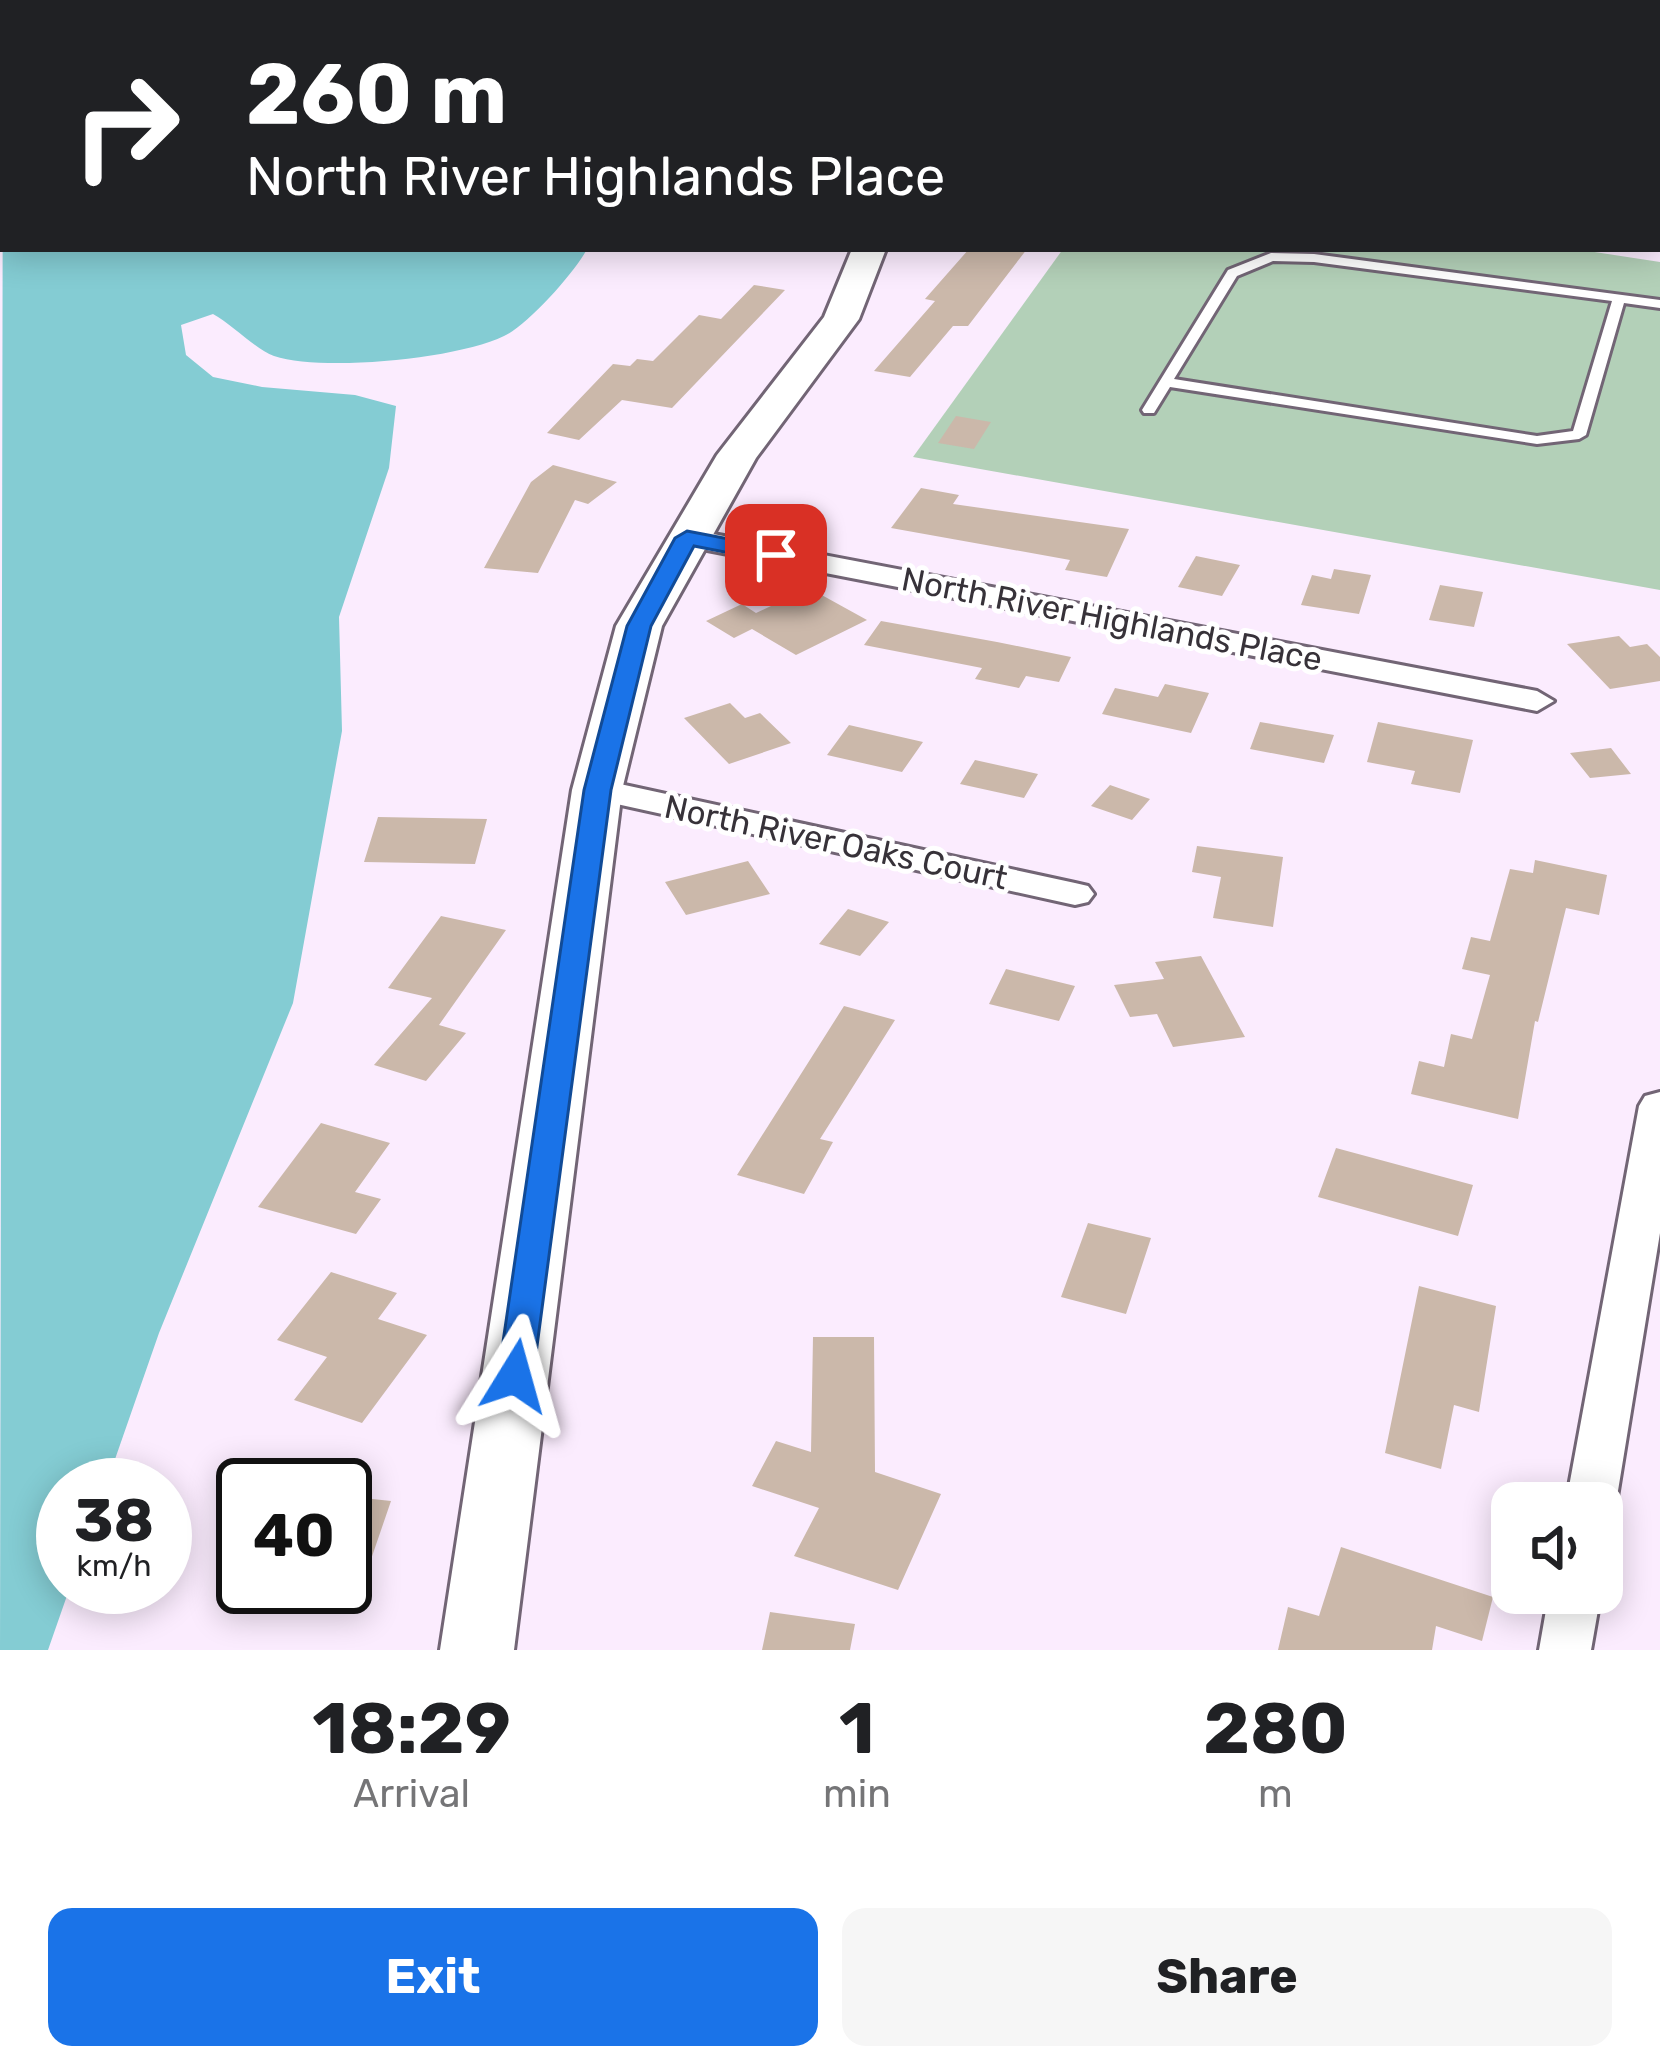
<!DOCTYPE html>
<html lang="en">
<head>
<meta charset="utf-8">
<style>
	body { margin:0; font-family:Rubik,sans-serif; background:#f6f6f6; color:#202124; height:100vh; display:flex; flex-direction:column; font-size:45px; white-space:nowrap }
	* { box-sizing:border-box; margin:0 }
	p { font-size:39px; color:#757577 }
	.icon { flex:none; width:66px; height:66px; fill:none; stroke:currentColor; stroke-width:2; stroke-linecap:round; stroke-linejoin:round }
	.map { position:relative; height:1650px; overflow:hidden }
	.details { display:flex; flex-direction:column; background:#fff; flex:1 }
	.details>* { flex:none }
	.banner { position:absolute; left:0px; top:0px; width:1662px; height:252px; box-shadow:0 6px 30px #0003; background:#202124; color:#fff; overflow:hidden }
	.fabs { position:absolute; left:1491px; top:1482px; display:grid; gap:24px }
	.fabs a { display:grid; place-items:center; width:132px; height:132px; border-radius:24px; background:#fff; box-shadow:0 6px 30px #0003; font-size:60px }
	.speed { position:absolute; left:36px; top:1458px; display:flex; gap:24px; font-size:60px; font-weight:700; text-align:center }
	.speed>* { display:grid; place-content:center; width:156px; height:156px; border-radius:50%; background:#fff; box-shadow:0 6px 30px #0003; line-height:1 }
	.speed small { font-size:30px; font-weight:400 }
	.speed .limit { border:6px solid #111; border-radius:18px; background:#fff; color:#111 }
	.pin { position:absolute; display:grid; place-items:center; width:102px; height:102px; color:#fff; margin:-51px; border-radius:24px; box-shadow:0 6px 18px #0006 }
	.me { position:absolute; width:132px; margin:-66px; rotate:8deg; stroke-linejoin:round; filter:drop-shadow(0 0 9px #0008) }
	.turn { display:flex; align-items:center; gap:42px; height:252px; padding:0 48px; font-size:54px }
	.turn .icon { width:156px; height:156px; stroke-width:2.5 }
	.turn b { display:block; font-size:84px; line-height:102px }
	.eta { display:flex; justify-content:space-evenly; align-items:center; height:204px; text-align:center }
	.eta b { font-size:72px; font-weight:700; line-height:84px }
	.action { display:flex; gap:24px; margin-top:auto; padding:24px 48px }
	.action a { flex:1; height:138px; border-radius:24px; background:#1a73e8; color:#fff; font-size:48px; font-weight:700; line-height:138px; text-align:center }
	.action a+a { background:#f6f6f6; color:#202124 }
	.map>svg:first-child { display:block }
	.green { fill:#b3d0b8 }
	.water { fill:#84ccd3 }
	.building { fill:#cbb8aa }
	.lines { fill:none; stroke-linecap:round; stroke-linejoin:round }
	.lane-casing { stroke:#726575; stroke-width:6 }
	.street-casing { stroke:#726575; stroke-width:6 }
	.secondary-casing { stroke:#726575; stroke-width:6 }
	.lane { fill:#fff; fill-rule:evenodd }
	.street { fill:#fff; fill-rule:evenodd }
	.secondary { fill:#fff; fill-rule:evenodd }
	.route { fill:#1a73e8; stroke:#114b97; stroke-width:3 }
	.labels { text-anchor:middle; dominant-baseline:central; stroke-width:10; stroke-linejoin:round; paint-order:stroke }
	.street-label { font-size:33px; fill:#373239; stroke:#fff }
</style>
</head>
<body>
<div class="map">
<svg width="1660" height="1650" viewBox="0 0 1660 1650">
	<rect width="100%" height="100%" fill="#fbecfe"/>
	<path class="green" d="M1063,249H1575L1660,262V590L913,457Z"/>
	<path class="water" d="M43,0H588L595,3H42Z
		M3,62V249H587C576,271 527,326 504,336C457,359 323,372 274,356C256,350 232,324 213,314L181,325L186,355L213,377L262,387L355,395L396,406L389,468L339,617L342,731L293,1003L159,1333L106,1485H63V1587H70L48,1650H0Z"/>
	<path class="building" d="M969,249H1027L968,326H953L910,377L874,371L935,301L925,299Z
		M754,285L785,290L672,408L622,400L579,440L547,433L613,364L630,366L637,359L653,361L699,315L721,319Z
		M956,416L991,422L974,449L938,443Z
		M553,465L617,482L588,504L575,500L538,573L484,568L531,482Z
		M921,488L959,495L953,504L1129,529L1107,577L1065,570L1070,560L891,528Z
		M1196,556L1240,565L1222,596L1178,587Z
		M1334,569L1371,575L1359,614L1301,605L1312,575L1331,579Z
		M1440,585L1483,592L1474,627L1429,620Z
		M809,588L867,620L796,655L752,629L734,638L706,621L742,604L756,613Z
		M881,621L997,642L1071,657L1059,682L1026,676L1019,688L975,679L982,668L864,645Z
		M1619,636L1630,647L1647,644L1660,657V681L1610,689L1567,644Z
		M1165,684L1209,693L1191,733L1102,714L1115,688L1158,697Z
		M730,703L745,718L760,713L791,743L729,764L684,718Z
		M1260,722L1334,735L1324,763L1250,749Z
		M1378,722L1473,740L1460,793L1411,784L1415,771L1367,762Z
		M849,725L923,742L902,772L827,755Z
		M1611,748L1631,774L1590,778L1570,753Z
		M975,760L1038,774L1024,798L960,784Z
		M1110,785L1150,799L1132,820L1091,806Z
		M378,817L487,819L475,864L364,862Z
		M1197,846L1283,857L1273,927L1213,918L1221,877L1192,872Z
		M1535,860L1607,875L1599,915L1566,908L1538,1022L1535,1021L1518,1119L1411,1094L1419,1061L1444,1067L1451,1034L1472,1039L1490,975L1462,969L1471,937L1490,941L1510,869L1533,873Z
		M748,861L770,894L686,915L665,882Z
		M848,909L889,922L860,956L819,944Z
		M441,916L506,930L439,1025L466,1033L426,1081L374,1065L432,998L388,988Z
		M1201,956L1245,1037L1173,1047L1157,1014L1130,1017L1114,985L1164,979L1155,962Z
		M1006,969L1075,986L1059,1021L989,1004Z
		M844,1006L895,1020L820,1139L833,1142L804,1194L737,1175Z
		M321,1123L390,1143L355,1192L381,1199L356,1234L258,1207Z
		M1336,1148L1473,1185L1458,1236L1318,1197Z
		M1088,1223L1151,1238L1126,1314L1061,1297Z
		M331,1272L397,1293L378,1319L427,1335L362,1423L294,1400L327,1357L277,1340Z
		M1419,1286L1496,1306L1479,1412L1454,1405L1441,1469L1385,1453Z
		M813,1337H874L875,1472L941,1494L898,1590L794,1556L819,1508L752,1486L776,1441L811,1452Z
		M345,1496L391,1501L367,1571L345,1568Z
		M1341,1547L1493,1597L1482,1641L1436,1626L1432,1650H1278L1288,1607L1319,1616Z
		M770,1612L855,1624L850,1650H762Z"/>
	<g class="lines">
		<g class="lane-casing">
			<path id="lane" d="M858,0L853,3H833L838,0Z
				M1271,253L1314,254L1660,300V308L1624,303L1586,435L1579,439L1537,444L1170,387L1154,413H1144L1142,410L1228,270ZM1273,261L1314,262L1612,301L1573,431L1537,436L1174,379L1237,276Z"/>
		</g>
		<g class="street-casing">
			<path id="street" d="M866,0H894L864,3Z
				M1160,0H1210L1212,3H1162Z
				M1290,0H1310L1288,3Z
				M1568,0H1588L1566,3Z
				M1659,69H1660V82H1659Z
				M687,529L1537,691L1554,701L1537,711L676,544L672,538Z
				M597,779L1075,883L1088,886L1094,894L1088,902L1075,905L585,797L579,790L585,783Z
				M1660,1092V1233L1616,1503L1602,1519V1503H1566L1639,1106L1645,1096Z
				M1549,1593H1601L1591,1650H1539Z"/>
		</g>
		<g class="secondary-casing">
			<path id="secondary" d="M700,0H728L729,3H701Z
				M1659,152L1660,153V173L1659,172Z
				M852,249H886L859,319L756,458L662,626L622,790L514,1650H440L572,790L616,626L717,455L824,317Z"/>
		</g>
		<use href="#lane" class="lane"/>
		<use href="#street" class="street"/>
		<use href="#secondary" class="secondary"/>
	</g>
	<path class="route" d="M687,531L776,548L788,555L776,562L694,546L651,626L611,790L533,1376L528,1386L515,1390L503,1386L498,1376L584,790L627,626L675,538Z"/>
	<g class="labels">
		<g class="street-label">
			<text transform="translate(1112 619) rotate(11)">North River Highlands Place</text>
			<text transform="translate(836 842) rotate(12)">North River Oaks Court</text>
		</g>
	</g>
</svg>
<div class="fabs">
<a><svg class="icon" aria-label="sound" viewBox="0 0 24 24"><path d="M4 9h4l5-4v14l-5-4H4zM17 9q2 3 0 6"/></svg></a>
</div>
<div class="speed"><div>38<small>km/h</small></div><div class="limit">40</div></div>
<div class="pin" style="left:776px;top:555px;background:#d93025"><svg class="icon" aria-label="arrive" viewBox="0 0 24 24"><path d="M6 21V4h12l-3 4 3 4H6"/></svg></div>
<svg class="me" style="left:515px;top:1376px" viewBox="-20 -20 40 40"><path d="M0-17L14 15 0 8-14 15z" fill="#1a73e8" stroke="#fff" stroke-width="4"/></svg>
<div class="banner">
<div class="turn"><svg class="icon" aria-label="right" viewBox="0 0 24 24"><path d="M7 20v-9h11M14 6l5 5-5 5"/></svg><div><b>260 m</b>North River Highlands Place</div></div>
</div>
</div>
<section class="details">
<div class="eta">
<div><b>18:29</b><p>Arrival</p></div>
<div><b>1</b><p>min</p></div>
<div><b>280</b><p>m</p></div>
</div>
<div class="action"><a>Exit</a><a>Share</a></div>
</section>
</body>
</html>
